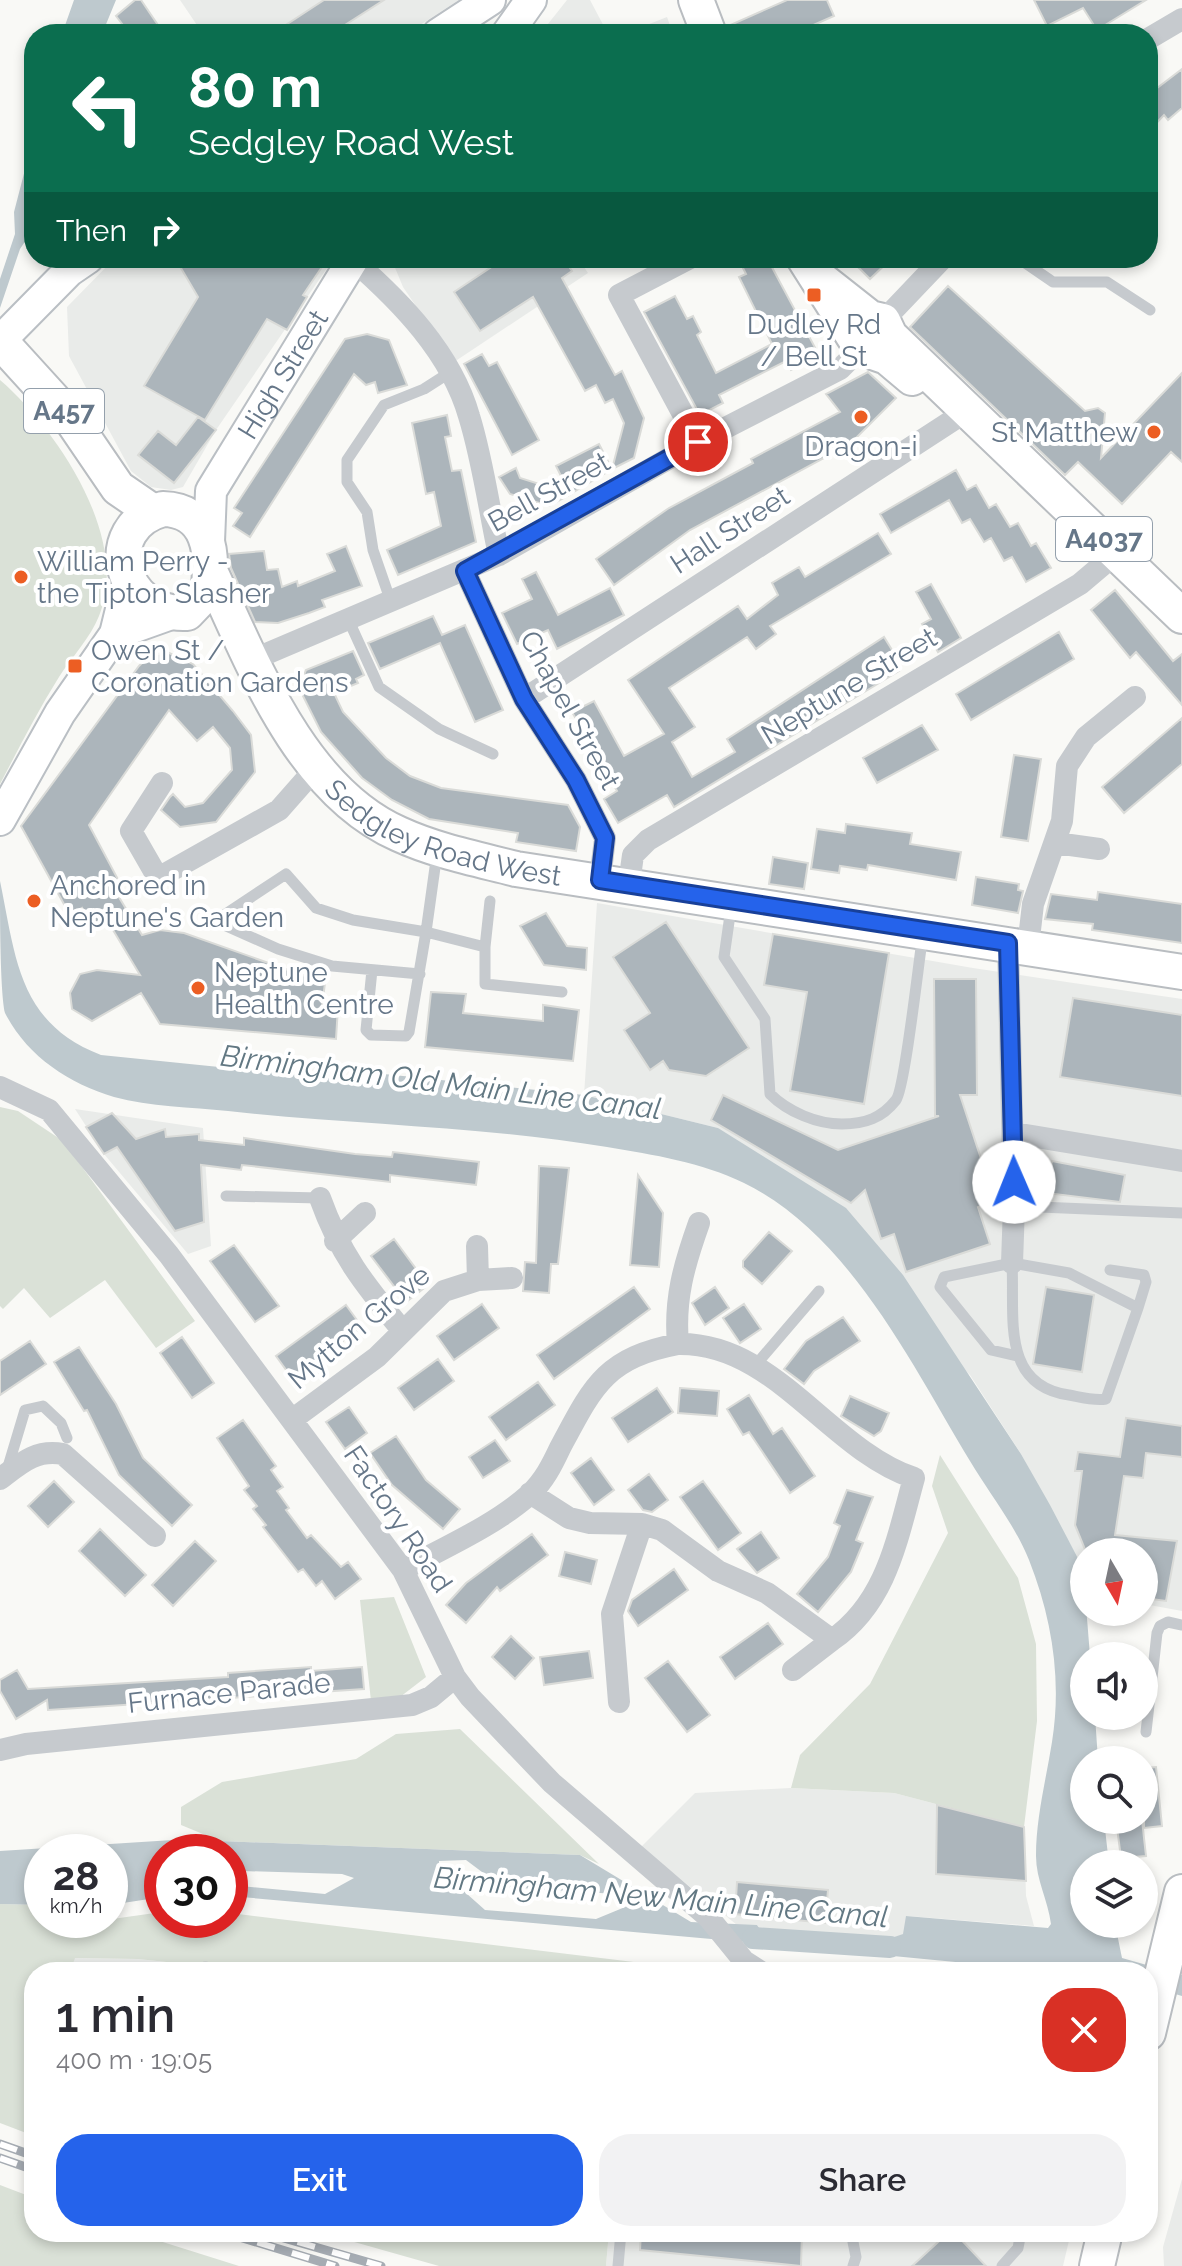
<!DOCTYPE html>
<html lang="en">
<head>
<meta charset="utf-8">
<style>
	body { margin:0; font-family:Raleway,sans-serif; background:#f2f2f3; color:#2b2b33; height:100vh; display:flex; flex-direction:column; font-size:30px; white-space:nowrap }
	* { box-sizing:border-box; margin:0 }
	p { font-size:26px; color:#7c7c81 }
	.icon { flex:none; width:44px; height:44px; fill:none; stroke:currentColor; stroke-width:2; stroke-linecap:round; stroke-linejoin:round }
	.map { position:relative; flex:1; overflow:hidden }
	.side { position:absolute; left:24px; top:1962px; width:1134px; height:280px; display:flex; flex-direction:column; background:#fff; border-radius:32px; box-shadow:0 4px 12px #0003 }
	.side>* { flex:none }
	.banner { position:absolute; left:24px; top:24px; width:1134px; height:244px; border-radius:32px; box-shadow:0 4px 12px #0003; background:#0b6e4f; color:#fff; overflow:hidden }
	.needle { width:52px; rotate:171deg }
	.buttons { position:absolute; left:1070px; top:1538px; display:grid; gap:16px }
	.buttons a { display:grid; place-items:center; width:88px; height:88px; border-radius:50%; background:#fff; box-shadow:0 4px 12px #0003; font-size:40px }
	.speed { position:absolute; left:24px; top:1834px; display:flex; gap:16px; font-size:40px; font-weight:700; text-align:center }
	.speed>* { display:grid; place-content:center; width:104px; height:104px; border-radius:50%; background:#fff; box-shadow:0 4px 12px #0003; line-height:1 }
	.speed small { font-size:20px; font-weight:400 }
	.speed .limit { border:12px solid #d22; background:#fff; color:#111 }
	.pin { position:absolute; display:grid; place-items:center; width:68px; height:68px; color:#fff; margin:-34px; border:4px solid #fff; border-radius:50%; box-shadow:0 2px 8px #0007 }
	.me { position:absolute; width:88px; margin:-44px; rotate:359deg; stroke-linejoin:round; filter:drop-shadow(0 0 6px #0008) }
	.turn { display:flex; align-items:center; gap:28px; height:168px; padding:0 32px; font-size:36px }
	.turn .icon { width:104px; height:104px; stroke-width:2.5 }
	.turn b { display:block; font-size:56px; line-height:68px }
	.then { display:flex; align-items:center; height:76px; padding:0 32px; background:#0003; gap:16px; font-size:30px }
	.round { display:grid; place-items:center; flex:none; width:84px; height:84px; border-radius:32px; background:#f2f2f3 }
	.summary { display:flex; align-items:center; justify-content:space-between; height:136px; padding:0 32px }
	h1 { font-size:48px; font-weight:600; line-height:60px }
	.button { display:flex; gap:16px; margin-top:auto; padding:16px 32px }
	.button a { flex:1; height:92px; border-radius:32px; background:#2563eb; color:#fff; font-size:32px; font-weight:600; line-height:92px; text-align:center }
	.button a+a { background:#f2f2f3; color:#2b2b33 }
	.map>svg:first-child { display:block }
	.built { fill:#e9ebe9 }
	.green { fill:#dae1d7 }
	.water { fill:#bec9ce; fill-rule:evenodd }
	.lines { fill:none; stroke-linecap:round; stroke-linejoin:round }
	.canal { stroke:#bec9ce; stroke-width:22 }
	.building { fill:#acb5bb; stroke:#dadbd8; stroke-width:2 }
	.secondary-casing { stroke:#babfc4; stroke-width:34 }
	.primary-casing { stroke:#b9bdc1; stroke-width:38 }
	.lane { stroke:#c6cace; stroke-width:11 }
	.street { stroke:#c6cace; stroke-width:22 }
	.secondary { stroke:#fff; stroke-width:30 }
	.primary { stroke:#fff; stroke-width:34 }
	.rail-casing { stroke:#a6acb3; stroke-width:9 }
	.rail { stroke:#fff; stroke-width:6; stroke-dasharray:18; stroke-linecap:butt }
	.route-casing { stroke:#184099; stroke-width:20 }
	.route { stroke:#2563eb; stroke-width:14 }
	.poi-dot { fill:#ec5e23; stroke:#fff; stroke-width:3 }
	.labels { text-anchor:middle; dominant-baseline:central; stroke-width:8; stroke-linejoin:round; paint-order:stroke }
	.shield { fill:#fff; stroke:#94a0ac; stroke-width:2 }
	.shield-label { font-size:26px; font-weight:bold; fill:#667789 }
	.poi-label { font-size:28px; fill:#667789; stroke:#fff; text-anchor:start }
	.street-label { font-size:28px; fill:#667789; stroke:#fff }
	.water-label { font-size:30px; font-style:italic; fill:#627883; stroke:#fff }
</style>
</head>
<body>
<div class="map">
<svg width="1182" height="2266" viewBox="0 0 1182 2266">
	<rect width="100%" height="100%" fill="#f9f9f6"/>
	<path class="built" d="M180,0H459L406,34H203Z
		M567,0H590L608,34H540Z
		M667,17L673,34H624Z
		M115,258H334L216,430L183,487L171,490L151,487L131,471L69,356L67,307Z
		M391,258H578L588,273L454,362L403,287Z
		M597,903L973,968L1182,999V1611L1144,1604V1552H1084V1577L1083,1568L1021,1454L970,1375L718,1128L584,1095Z
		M75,1109L203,1128L211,1246L188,1254L104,1154Z
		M790,1788L894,1793L1024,1827L1026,1896L1034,1926L907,1916L904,1934L878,1943L764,1935L757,1925H737L641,1847L695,1793Z
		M74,1958L138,1959L261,1972H70Z
		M1182,2179V2266H1164L1163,2247Z
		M609,2232H1071L1063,2266H606Z"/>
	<path class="green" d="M0,380C57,429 131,539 99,616C91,637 71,658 59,677C37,712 19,748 0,784Z
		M0,1107L18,1111L63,1141L195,1321L156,1348L105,1280L50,1318L24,1288L3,1309L0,1306Z
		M940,1455L1018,1578L1036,1644L1037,1721L1024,1827L894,1793L791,1788L800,1755L870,1684L948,1533L932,1486Z
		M394,1597L426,1677L400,1697L371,1701L360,1600Z
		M460,1729L599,1864L580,1855L220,1841L181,1825V1807L222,1782L356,1759L396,1734Z
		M0,1904L42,1905V1920H84V1923L162,1912V1920H230V1913L642,1963L639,1972H261L138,1959L75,1958L70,1972H34V2136L0,2123Z
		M0,2185L34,2198V2232H131L239,2266H0Z
		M319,2232H609L606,2266H439Z"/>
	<path class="water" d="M74,0H116L102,34H62Z
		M34,135V228L20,249L0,308V279L15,234L14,212Z
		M0,881C16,958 18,1023 101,1055L348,1080L384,1074L584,1095L718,1128L846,1208L903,1275L1021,1454L1050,1505L1083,1568L1090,1656H1084V1716H1095L1098,1760H1084V1820H1104L1109,1864H1084V1924H1115L1122,1958L1182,1975V1996L1148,1986V1972L1039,1970L872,1954L862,1948L903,1934L906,1916L1048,1928L1051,1924C1048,1900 1036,1880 1036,1856C1036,1817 1046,1780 1052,1742C1062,1680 1052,1618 1029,1560C1015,1525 989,1493 970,1461C912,1365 849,1234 744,1183C701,1162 654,1155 607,1147C482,1126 355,1125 228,1111C191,1107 150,1107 114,1097C68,1083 27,1056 5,1013C0,991 0,910 0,881Z
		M173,1840L185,1852H162V1897L110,1905V1852H42V1905L0,1904V1851Z
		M220,1841L580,1855L691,1922L757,1925L764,1935L782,1941L756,1943L230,1896V1885L325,1894L354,1878L342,1874L242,1871L230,1864V1852H206ZM466,1860L502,1887L616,1894L625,1897L630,1905L596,1919L485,1910L439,1869V1861Z"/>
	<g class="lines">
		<path class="canal" d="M753,1938L890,1947"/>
	</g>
	<path class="building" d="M135,0H141L164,34H130L116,16Z
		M324,0H384L345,25L351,34H272Z
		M787,0H827L834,16L793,34H729L728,26Z
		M1034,0H1146L1097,30L1083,8L1047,26Z
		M1182,69V108L1168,120L1164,115L1148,132V95Z
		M175,258H328L303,295L307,297L287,330L267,319L205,420L144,386L198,297Z
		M505,258H563L572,271L562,278L615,375L622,371L644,418L634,458L612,469L624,423L613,399L605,403L596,385L585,391L533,297L480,331L454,292Z
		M738,258H767L819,355L791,370L786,361L719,395L723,403L700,415L644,312L675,296L687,319L693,316L701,332L697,335L716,373L772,344L739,277L746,274Z
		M849,258H892L870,279Z
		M948,286L1085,411L1098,408L1105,413L1101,458L1182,373V462L1171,452L1122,504L1078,462L1065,475L910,327Z
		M367,334L389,340L407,385L378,393L375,382L366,385L354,374L250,537L233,526L242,513L234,508L345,339Z
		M482,354L489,366L497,362L539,440L512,455L464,364Z
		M868,372L896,398L850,444L690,530L614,585L596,559L669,508L753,463L751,459L840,412L826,394Z
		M447,415L451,436L445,437L452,471L461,470L476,542L398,575L387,550L441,526L434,492L426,494L412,423Z
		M198,417L216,430L174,483L138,455L158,431L176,445Z
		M599,444L612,469L570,494L556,466Z
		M516,468L520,478L571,494L549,506L510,494L499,477Z
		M956,470L967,490L976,485L989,508L996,504L1010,527L1018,523L1031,546L1036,543L1051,568L1026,582L1012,557L1004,561L991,538L984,542L970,519L962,523L949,500L891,533L880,514Z
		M878,533L891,554L770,626L776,634L756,649L747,637L669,688L695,727L672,742L692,777L735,752L727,739L884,637L897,658L893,660L899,671L674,807L667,795L618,823L604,799L617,791L572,712L594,701L624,756L664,734L628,680L738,606L747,619L778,595L772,583L799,567L805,577Z
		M346,546L362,586L322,600L325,607L309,613L278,623L255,622L231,568L229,554L264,551L267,570L278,569L282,587L297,581L298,586L335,571L327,554Z
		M536,572L558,615L610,588L624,615L557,649L548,630L517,644L502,613L532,599L522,579Z
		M931,584L961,638L938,652L922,624L931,619L916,592Z
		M1115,590L1173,661L1182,654V705L1136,652L1130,658L1091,610Z
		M433,616L442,635L465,625L503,710L475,722L440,643L380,669L368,643Z
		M1059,632L1074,659L971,720L956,694Z
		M353,651L364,675L356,679L358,683L334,693L343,712L386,758L410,776L441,788L568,805L580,827L576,851L516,842L518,833L429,819L392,800L362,778L321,732L299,688L306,670Z
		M167,652L193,664L233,711L251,735L255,772L216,822L180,827L161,810L170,797L173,794L185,807L203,803L232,770L230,748L213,727L197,741L169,710L89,825L121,885L114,889L142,935L160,930L184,933L325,983L322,1006L338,1007L336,1039L160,1024L141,993L92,1021L72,1009L70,993L80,974L97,970L140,975L107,920L91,927L82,908L70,915L21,826L139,666L149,656Z
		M1182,718V764L1124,813L1102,787Z
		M922,725L938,750L877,783L863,758Z
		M1014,755L1041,759L1028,841L1001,837Z
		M846,824L912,833L910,844L961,852L956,880L868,865L867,870L840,866L839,873L811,869L817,829L845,833Z
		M773,857L808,863L804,889L769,884Z
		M976,877L1019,884L1018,890L1023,891L1018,913L972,905Z
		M1098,892L1182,904V943L1092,930L1093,924L1045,919L1051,894L1097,900Z
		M546,913L567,946L587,948L586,970L544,965L520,926Z
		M666,922L749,1048L706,1076L669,1070L663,1061L650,1070L624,1030L650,1013L613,957Z
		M773,934L889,953L864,1104L790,1091L807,992L764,985Z
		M934,979H976L977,1095H960L995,1201L978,1207L990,1244L906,1272L894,1234L881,1239L865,1190L851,1203L711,1120L723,1095L838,1150L939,1116H935Z
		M431,992L466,994L463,1013L543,1021V1005L579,1010L573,1061L425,1047Z
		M1073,998L1182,1015V1096L1060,1077Z
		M112,1113L136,1139L165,1129L166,1137L199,1134V1140L244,1145V1138L355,1154L392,1157L393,1152L479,1162L476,1185L390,1175V1182L242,1165L241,1170L201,1165L204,1222L175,1231L117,1147L104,1154L86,1127Z
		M1052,1161L1125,1175L1120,1202L1046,1193Z
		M539,1166L569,1168L558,1264H551L549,1293L523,1291L525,1262L536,1263Z
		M638,1175L663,1213L659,1267L630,1265Z
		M769,1232L792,1251L762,1284L743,1267V1261Z
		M394,1239L428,1285L406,1302L371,1256Z
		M234,1245L279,1306L255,1322L210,1261Z
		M634,1287L650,1309L554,1379L537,1355Z
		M715,1287L729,1308L705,1325L692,1303Z
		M1046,1287L1094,1295L1082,1372L1033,1364Z
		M482,1304L499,1328L454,1360L437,1336Z
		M744,1304L761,1329L740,1343L723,1318Z
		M346,1305L362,1327L292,1378L276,1356Z
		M843,1317L860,1341L814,1371L804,1384L784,1369L806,1341Z
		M182,1337L214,1383L192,1398L160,1353Z
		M30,1341L46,1364L0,1395V1361Z
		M79,1347L116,1404L143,1458L192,1505L172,1526L119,1475L87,1410L84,1411L54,1362Z
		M438,1359L454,1381L414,1410L398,1388Z
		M538,1382L555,1405L506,1440L489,1417Z
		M657,1388L673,1412L628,1442L612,1418Z
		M680,1388L719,1391L717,1416L678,1413Z
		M749,1395L773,1434L782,1428L815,1476L790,1493L749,1432L743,1435L727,1409Z
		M850,1396L889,1413L881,1431L874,1436L841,1416Z
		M349,1407L367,1433L345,1449L326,1422Z
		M1126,1418L1182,1426V1457L1146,1453L1143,1478L1124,1476L1115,1535L1177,1541L1166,1601L1144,1598V1552H1086L1075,1525L1082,1471H1075L1078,1452L1120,1457Z
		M243,1420L276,1466L271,1470L283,1487L277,1491L289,1508L286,1510L307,1538L311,1535L341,1567L348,1562L361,1579L335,1599L322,1581L316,1586L303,1569L298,1572L263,1527L266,1525L253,1509L257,1506L244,1490L249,1486L217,1438Z
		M396,1436L426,1480L460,1509L443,1529L392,1485L370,1453Z
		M495,1440L510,1461L483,1478L469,1457Z
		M591,1458L614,1490L594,1505L571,1473Z
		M649,1474L668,1500L652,1512L643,1510L628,1490Z
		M54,1481L74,1502L48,1527L28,1506Z
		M703,1481L741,1533L718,1550L680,1497Z
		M847,1490L873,1497L856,1540L863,1543L851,1572L818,1612L797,1594L828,1557L840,1526L834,1523Z
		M100,1529L146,1575L125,1596L79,1551Z
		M761,1532L779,1558L757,1573L737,1549Z
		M532,1534L548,1555L500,1591L497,1587L466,1623L446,1605L466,1583Z
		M195,1541L216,1561L173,1606L152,1585Z
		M565,1552L597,1560L591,1584L559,1576Z
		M674,1569L688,1590L638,1626L628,1611L632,1600Z
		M768,1623L783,1644L735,1679L720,1657Z
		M511,1636L534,1658L515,1679L492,1657Z
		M589,1651L593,1678L544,1685L540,1657Z
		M668,1661L710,1715L687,1732L645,1678Z
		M311,1667V1671L362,1667L364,1689L48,1710L47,1700L16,1719L0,1691V1680L17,1670L28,1689L228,1677V1673Z
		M1156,1767L1162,1826L1144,1828V1768Z
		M937,1805L1024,1827L1026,1881L936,1874Z
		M1116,1820H1142L1146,1856L1121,1858Z
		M737,1882L828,1890L825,1923L735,1914Z
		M641,2232H802L801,2266L640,2250Z
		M949,2232H954L986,2266H912Z"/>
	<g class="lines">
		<g class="secondary-casing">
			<g id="secondary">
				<path d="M438,34L490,0"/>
				<path d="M507,34L531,0"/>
				<path d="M0,341L69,271L88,258"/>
				<path id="s1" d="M209,542L211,491L354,258"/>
				<path d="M115,634L171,614"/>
				<path d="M0,820L60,713L115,634L128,581"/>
			</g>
		</g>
		<g class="primary-casing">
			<g id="primary">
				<path d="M696,0L709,34"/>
				<path d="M804,258L861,348L887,357L912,378"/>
				<path d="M818,277L870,318L883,321L890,336L1182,616"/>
				<path d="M0,341L71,419L118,488L153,512"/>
				<path d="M163,509C209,510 214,553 208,591L187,613C120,616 97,527 163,509Z"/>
				<path id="s2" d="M211,573C253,664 301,791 399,834C436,851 477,859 516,869L1182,972"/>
				<path d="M1148,2033L1182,1892"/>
				<path d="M1097,2266L1105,2232"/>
			</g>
		</g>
		<path class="lane" d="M1018,258L1053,282H1107L1150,310
			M391,602L373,550L367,512L347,482V460L384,405L424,389L449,373
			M349,621L379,687L439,729L493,754
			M437,853L426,932L485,947V984L562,992
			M731,908L724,957L765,1019L770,1094C788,1112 817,1124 842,1124C865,1124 882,1118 896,1100C905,1088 919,958 923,934
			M485,947L490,901
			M372,970L366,1030L371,1035L406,1036L409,1032L426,932L353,920L316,908L286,874L215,921L278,949L332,966L420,974
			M226,1196L320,1198
			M1014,1206L1182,1213
			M1012,1263C1015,1316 1000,1385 1069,1395C1080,1397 1094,1401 1106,1399L1138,1308L1069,1273L1012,1263L944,1277L940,1287L991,1350L1017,1356
			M1110,1270L1144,1275L1146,1282L1138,1308
			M754,1367L819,1291
			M7,1470L25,1410L43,1406L61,1423L67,1438
			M1146,1732L1157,1633L1160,1626L1168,1622L1182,1625
			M198,1972L205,1967L229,1972
			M851,2232L856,2257L853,2266
			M618,2266L621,2232
			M1002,2266L1018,2248L1021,2232"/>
		<path class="street" d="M1148,39L1182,19
			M690,258L619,295L698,442
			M353,260C401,302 451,353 469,416C483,461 489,509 499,555
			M883,321L943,258
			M465,571L524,699L576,780L605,838L600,880
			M252,660L499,555L698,442L840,369L861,348
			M524,699L967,411
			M162,783L131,831L158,878L279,810L316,768
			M1056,843L1099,849
			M629,884L633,855L648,840L1080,584L1119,551
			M1008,943L1014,1206L1012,1263
			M1028,947L1033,904L1062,821L1067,766L1086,737L1135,697
			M0,1087L49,1110L169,1255L403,1570L455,1677L470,1697L552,1783L709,1918L744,1961L761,1972
			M1013,1133L1182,1161
			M320,1198C340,1254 364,1284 402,1330
			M335,1241L365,1213
			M478,1280L512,1278
			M293,1419L377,1357L444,1291L478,1280L477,1246
			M0,1479C21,1463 36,1449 63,1454L155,1536
			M530,1493L569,1518L590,1523L642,1524L662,1530L718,1571L767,1593L832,1640C887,1602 897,1539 914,1478C828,1449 775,1342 678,1344
			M403,1570C445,1547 494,1526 530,1494C544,1481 552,1465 560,1448C593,1386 605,1358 678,1344C674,1299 684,1265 699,1223
			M793,1670L832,1640
			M619,1702L612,1614L642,1524
			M0,1750L26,1744L412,1705L431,1697L455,1677"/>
		<use href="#secondary" class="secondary"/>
		<use href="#primary" class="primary"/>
		<g class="rail-casing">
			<path id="rail" d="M0,2144L34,2156
				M0,2158L34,2170
				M223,2232L335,2266
				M263,2232L381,2266"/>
		</g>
		<use href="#rail" class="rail"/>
	</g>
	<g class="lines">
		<g class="route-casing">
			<path id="route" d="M698,442L465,571L524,699L576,780L605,838L600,880L1008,943L1014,1182"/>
		</g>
		<use href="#route" class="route"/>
	</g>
	<g class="poi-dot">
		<rect x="806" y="287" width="16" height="16" rx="4"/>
		<circle cx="861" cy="417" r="8"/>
		<circle cx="1154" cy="432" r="8"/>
		<circle cx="21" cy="577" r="8"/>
		<rect x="67" y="658" width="16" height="16" rx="4"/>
		<circle cx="34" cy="901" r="8"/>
		<circle cx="198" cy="988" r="8"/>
	</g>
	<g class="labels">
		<g class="shield">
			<rect x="24" y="389" width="80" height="44" rx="6"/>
			<rect x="1056" y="517" width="96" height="44" rx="6"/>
		</g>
		<g class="shield-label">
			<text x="64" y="411">A457</text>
			<text x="1104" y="539">A4037</text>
		</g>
		<g class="poi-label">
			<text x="814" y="324" text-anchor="middle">Dudley Rd<tspan x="814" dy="32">/ Bell St</tspan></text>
			<text x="1138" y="432" text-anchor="end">St Matthew</text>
			<text x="861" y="446" text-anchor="middle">Dragon-i</text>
			<text x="37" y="561">William Perry -<tspan x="37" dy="32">the Tipton Slasher</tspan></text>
			<text x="91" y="650">Owen St /<tspan x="91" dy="32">Coronation Gardens</tspan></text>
			<text x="50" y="885">Anchored in<tspan x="50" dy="32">Neptune's Garden</tspan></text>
			<text x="214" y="972">Neptune<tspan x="214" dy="32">Health Centre</tspan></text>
		</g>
		<g class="street-label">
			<text stroke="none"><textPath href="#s1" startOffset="188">High Street</textPath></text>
			<text transform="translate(549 492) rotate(-29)">Bell Street</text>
			<text transform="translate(730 530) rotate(-33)">Hall Street</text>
			<text transform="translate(849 686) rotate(-31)">Neptune Street</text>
			<text transform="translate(570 710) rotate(61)">Chapel Street</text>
			<text stroke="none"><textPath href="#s2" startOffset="370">Sedgley Road West</textPath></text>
			<text transform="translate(359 1327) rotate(-40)">Mytton Grove</text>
			<text transform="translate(398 1519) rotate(56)">Factory Road</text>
			<text transform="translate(229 1693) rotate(-6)">Furnace Parade</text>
		</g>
		<g class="water-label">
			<text transform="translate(441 1082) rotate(7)">Birmingham Old Main Line Canal</text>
			<text transform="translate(661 1897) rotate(5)">Birmingham New Main Line Canal</text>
		</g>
	</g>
</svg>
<div class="buttons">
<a><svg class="needle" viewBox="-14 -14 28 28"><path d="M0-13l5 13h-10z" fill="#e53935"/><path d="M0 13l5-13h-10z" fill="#7c7c81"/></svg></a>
<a><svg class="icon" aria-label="sound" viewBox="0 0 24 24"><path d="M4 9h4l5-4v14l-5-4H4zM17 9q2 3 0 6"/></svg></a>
<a><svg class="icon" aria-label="search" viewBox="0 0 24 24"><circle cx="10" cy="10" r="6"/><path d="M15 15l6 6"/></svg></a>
<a><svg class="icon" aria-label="layers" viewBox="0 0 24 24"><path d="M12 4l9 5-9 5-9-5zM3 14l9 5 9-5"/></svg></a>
</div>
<div class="speed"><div>28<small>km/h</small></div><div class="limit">30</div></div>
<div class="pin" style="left:698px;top:442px;background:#d93025"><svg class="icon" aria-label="arrive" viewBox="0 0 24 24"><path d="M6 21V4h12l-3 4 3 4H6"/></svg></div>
<svg class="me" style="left:1014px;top:1182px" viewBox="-20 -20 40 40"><circle r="19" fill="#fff"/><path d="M0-13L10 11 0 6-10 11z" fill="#2563eb"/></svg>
<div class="banner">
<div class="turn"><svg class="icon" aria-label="left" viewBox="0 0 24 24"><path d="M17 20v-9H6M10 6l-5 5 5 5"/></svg><div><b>80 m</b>Sedgley Road West</div></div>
<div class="then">Then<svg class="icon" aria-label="right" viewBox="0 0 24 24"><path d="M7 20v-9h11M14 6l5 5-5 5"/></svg></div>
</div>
<section class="side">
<div class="summary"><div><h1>1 min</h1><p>400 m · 19:05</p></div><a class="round" style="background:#d93025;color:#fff"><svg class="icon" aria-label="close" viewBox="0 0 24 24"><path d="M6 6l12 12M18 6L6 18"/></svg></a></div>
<div class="button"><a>Exit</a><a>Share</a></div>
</section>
</div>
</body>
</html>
